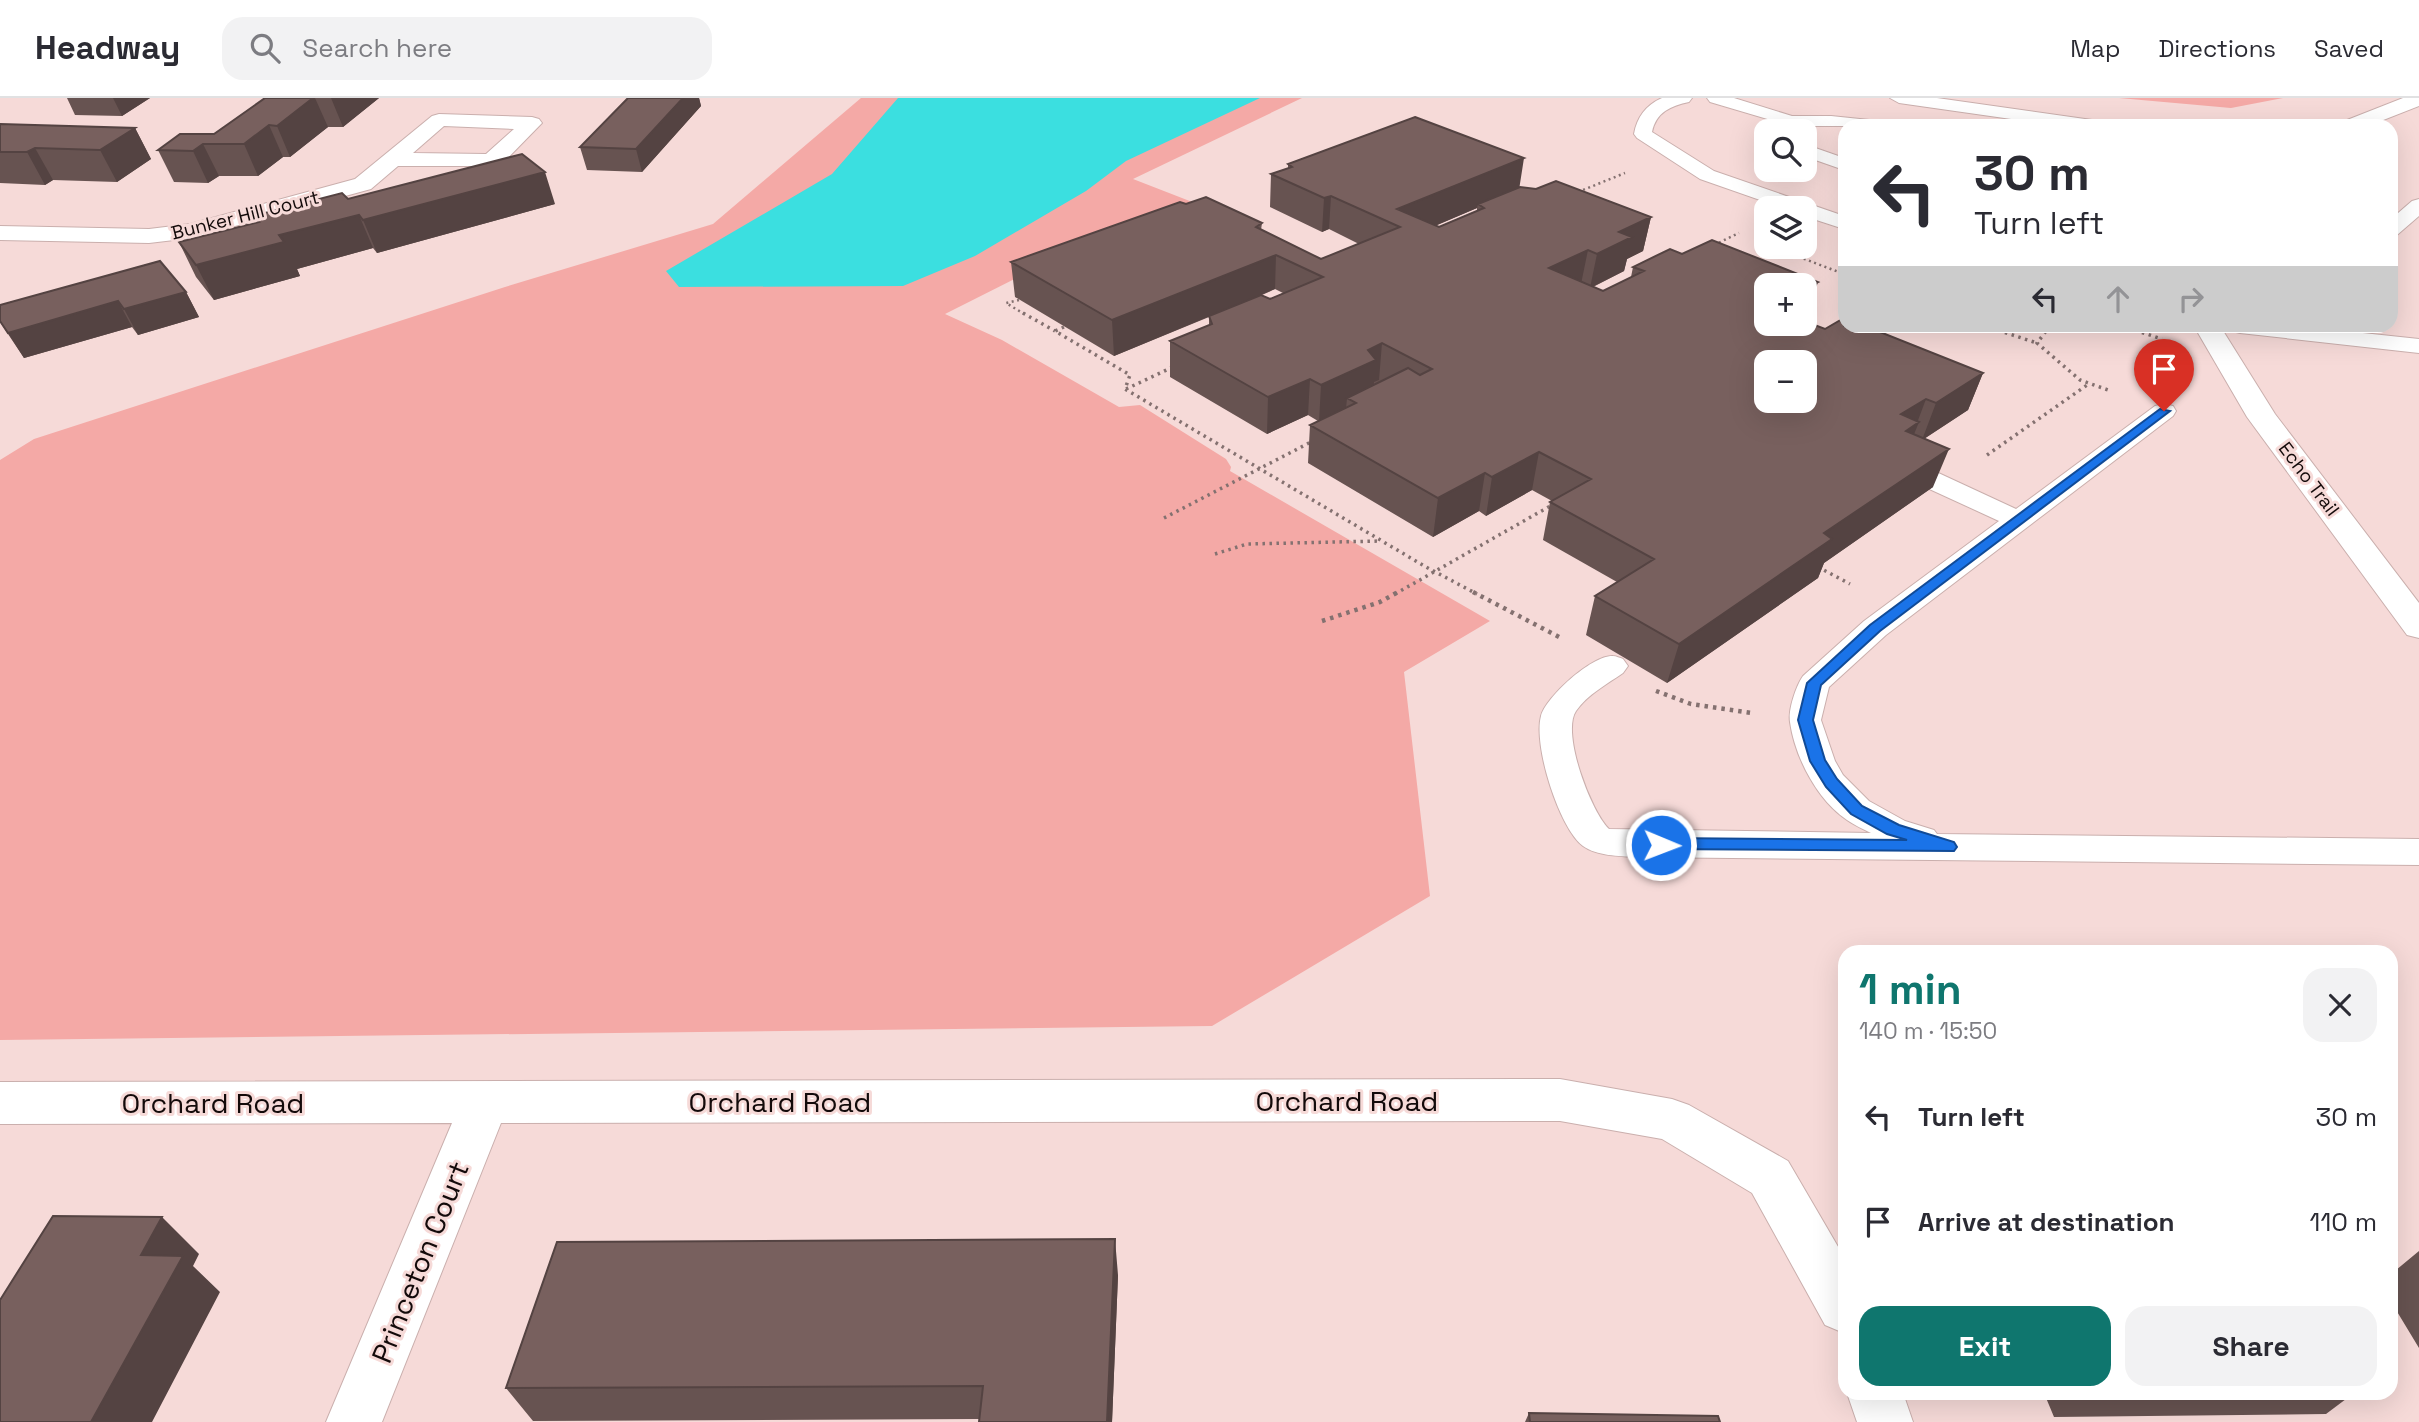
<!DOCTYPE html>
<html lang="en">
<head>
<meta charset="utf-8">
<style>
	body { margin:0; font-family:"Space Grotesk",sans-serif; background:#f2f2f3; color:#2b2b33; height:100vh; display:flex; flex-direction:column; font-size:26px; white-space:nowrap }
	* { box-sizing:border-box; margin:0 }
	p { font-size:23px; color:#7c7c81 }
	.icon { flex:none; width:38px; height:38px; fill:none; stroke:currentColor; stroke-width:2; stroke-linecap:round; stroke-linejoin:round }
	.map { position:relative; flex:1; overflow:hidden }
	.panel { position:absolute; left:1838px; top:847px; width:560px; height:455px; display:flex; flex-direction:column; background:#fff; border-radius:21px; box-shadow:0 7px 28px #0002 }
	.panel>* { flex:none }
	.hud { position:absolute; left:1838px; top:21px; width:560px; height:214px; border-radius:21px; box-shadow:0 7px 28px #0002; background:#fff; color:#2b2b33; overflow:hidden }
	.fabs { position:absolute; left:1754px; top:21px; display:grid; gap:14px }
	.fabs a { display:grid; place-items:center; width:63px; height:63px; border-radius:14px; background:#fff; box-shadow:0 7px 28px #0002; font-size:35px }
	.pin { position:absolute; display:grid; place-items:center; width:60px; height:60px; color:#fff; margin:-72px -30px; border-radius:50% 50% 50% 0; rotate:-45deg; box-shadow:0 0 7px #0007 }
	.pin .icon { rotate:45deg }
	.me { position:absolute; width:77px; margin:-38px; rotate:91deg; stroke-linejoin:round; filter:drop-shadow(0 0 5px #0008) }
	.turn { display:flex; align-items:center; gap:24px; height:147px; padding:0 21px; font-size:32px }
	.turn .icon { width:91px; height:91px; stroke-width:2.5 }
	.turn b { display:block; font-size:49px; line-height:60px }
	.lanes { display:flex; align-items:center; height:66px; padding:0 21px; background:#0003; justify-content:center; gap:35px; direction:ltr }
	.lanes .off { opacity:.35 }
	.round { display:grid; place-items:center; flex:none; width:74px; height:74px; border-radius:21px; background:#f2f2f3 }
	.overview { display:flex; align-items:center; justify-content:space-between; height:119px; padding:0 21px }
	h1 { font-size:42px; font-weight:600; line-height:52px; color:#0f766e }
	.button { display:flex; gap:14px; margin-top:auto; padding:14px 21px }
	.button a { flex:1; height:80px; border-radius:21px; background:#0f766e; color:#fff; font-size:28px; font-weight:600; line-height:80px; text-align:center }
	.button a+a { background:#f2f2f3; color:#2b2b33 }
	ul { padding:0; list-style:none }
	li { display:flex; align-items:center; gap:21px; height:105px; padding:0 21px }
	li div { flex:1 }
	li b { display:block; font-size:26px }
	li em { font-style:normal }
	header { display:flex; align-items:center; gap:42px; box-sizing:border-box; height:98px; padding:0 35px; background:#fff; border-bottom:2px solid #e1e1e2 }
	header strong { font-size:33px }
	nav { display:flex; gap:38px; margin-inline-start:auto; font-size:24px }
	.search { width:490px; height:63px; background:#f2f2f3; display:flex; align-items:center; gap:18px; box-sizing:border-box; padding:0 24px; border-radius:21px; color:#7c7c81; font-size:26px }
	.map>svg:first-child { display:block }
	.green { fill:#f4a9a6 }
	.water { fill:#3bdfe0 }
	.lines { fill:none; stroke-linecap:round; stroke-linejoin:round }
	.service-casing { stroke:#caafad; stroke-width:2 }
	.minor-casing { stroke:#caafad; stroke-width:2 }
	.path-far2 { stroke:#847170; stroke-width:2.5; stroke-dasharray:2 3.5; stroke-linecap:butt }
	.path-far1 { stroke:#847170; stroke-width:3.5; stroke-dasharray:2.5 4.5; stroke-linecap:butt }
	.path { stroke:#847170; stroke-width:4.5; stroke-dasharray:3.5 5; stroke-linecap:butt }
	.service { fill:#fff; fill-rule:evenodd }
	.minor { fill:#fff; fill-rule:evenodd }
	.wall { fill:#675351; fill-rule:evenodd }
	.shaded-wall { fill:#544342 }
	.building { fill:#78605e; stroke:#544342; stroke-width:2; fill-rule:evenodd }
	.route { fill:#1a73e8; stroke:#114b97; stroke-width:2 }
	.labels { text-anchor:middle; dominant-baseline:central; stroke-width:6; stroke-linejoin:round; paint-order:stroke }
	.far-street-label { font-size:19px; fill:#130a0a; stroke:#f6dad8 }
	.near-street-label { font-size:28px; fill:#130a0a; stroke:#f6dad8 }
</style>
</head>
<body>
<header>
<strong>Headway</strong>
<div class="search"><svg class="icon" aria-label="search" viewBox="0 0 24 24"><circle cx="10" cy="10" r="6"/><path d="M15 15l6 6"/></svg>Search here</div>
<nav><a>Map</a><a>Directions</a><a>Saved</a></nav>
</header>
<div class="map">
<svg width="2419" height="1324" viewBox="0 0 2419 1324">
	<rect width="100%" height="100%" fill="#f6dad8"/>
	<path class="green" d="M861,0H1302L1133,81L1200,107L1082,147L945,216L1002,242L1119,309L1140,307L1226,361L1231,369L1230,373L1490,523L1404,574L1430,798L1212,928L0,942V362L34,341L505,189L713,126Z
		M2119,0H2283L2231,10Z"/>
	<path class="water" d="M898,0H1260L1126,63L1086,93L975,158L903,188L679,189L666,173L832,76Z"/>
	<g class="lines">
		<g class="service-casing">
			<path id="service" d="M1662,0H1692L1689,4C1671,8 1656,14 1652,34L1714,73L1844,118V131L1804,118V110H1783L1700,81L1637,40L1634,36C1637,19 1646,7 1662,0Z
				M1707,0H1734L1792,18H1831L1879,23L1888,28H1791L1710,4Z
				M1890,0H1937L2099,23L2108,28H2060L1899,5Z
				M1804,46L1844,60V72L1804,58Z
				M2419,101V118L2397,137L2390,139V122L2412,103Z
				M2229,228H2297L2419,241V255L2240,235L2232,233Z
				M2164,306L2173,308L2176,313L2173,318L1886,537L1829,589L1821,622L1835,663L1843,677L1869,703L1905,723L1934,732L1937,736L2419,741V767L1635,759C1619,758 1597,758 1583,748C1559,730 1533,647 1541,618C1546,599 1592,557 1613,558C1616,558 1620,560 1623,561L1628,568L1623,575C1607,586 1587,597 1576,613C1561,635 1591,714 1609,731L1871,735C1863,731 1854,727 1847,722C1817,702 1795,659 1790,624C1788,612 1796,588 1803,578L1864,523L1999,423L1888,372L1884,366L1888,360L1897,358L1906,360L2016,411L2155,308Z"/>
		</g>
		<g class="minor-casing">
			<path id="minor" d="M2403,0H2419V8L2368,28H2339L2342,24Z
				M439,16L532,19L539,21L542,25L500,68H398L371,91L191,140L149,145L0,142V128L149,131L190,126L355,81L432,18ZM444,28L514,31L486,56L413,55Z
				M2194,228H2220L2275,316L2419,505V540L2407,537L2247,319Z
				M1560,981L1672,1001L1689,1007L1788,1063L1844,1159V1235L1825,1227L1752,1095L1662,1041L1560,1023L501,1025L382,1324H326L452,1025L0,1026V984Z
				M1847,1295H1903L1913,1324H1857Z"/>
		</g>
		<path class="path-far2" d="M1578,94L1625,75
			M1714,147L1739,135
			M1773,149L1844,176
			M1019,202L1006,205L1026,217"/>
		<path class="path-far1" d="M1023,215L1055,233
			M1985,228L2037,245
			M2050,228L2037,245L2080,282L2111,293
			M2122,228L2162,241
			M1064,229L1055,233L1130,277L1125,291L1426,469L1477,496
			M1126,291L1175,268
			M1987,357L2090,285
			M1164,420L1311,344
			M1215,456L1247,446L1381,443
			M1818,469L1850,486
			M1395,496L1552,407"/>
		<path class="path" d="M1473,494L1563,541
			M1322,523L1380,504L1398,494
			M1656,593L1691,606L1752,615"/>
		<use href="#service" class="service"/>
		<use href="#minor" class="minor"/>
	</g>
	<path class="wall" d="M67,0H150L122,18L75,17Z
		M265,0H379L343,29H328L290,59H283L258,78H219L208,85L174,84L158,52L214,36Z
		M628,0H699L701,8L642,74L587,72L580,49Z
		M0,26L135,30L151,61L117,84L53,82L45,87L0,85Z
		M1288,66L1519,89L1651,119L1643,153L1627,161L1624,173L1593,189L1603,193L1631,179L1633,169L1807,219L1766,226L1825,231L1983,275L1968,312L1924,341L1933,389L1824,465L1818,480L1667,585L1586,537L1595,498L1617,484L1543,442L1550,404L1552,403L1532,392L1486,418L1479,413L1433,439L1308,365L1310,327L1318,323L1308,317L1267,336L1170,279V243L1209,227V219L1114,258L1015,199L1011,164L1186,106L1262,125L1261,132L1321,161L1359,146L1329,131L1322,134L1270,109L1271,76L1288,70ZM1477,110V113L1439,129L1435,128ZM1275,191L1283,195L1270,201L1262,197Z
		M348,101L555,106L377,155L373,150L297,171L300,178L214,202L196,179L179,144L256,124L253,118Z
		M186,194L199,219L138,237L132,229L24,260L0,224Z
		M2419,1153V1250L2390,1202V1177Z
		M1118,1177L1112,1324H979V1321L533,1323L506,1290Z
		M2044,1295H2354L2326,1316L2054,1319Z
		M1529,1315L1720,1324H1525Z"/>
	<path class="shaded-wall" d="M113,0H150L122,18Z
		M313,0H315L328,29L290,59L277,28Z
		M331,0H379L343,29Z
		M683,0H699L701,8L642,74L636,51Z
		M269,27L283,59L258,78L244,46Z
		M135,30L151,61L117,84L100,52Z
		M203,46L219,78L208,85L193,53Z
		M35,50L53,82L45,87L27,54Z
		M1524,60L1519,92L1478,106L1477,110L1399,143L1400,129L1397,111Z
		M545,74L555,106L377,155L363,122Z
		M1331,98L1329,131L1322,134L1324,100Z
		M359,117L373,150L297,171L300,178L214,202L196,167L279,137Z
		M1651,119L1643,153L1627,161L1624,173L1590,190L1597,156L1619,134Z
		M1588,152L1581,186L1549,170Z
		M1276,157L1275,191L1114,258L1112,222Z
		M1818,184L1807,219L1804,220V191Z
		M186,194L199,219L138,237L124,211Z
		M118,203L132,229L24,260L8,235Z
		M1382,245L1379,282L1374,284L1373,298L1356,305L1347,300L1346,311L1319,324L1321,287L1368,252Z
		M1983,275L1968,312L1922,342L1936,305Z
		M1310,281L1308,317L1267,336L1268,299Z
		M1926,301L1917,325L1919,324L1904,361L1901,316Z
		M1949,351L1933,389L1824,465L1818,480L1667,585L1679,546L1824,435Z
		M1539,354L1532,392L1486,418L1492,379Z
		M1485,375L1479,413L1433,439L1438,400Z
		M162,1119L199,1156L193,1168L220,1194L152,1324H91L141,1157Z
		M1115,1141L1118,1177L1112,1324H1107Z"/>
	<path class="building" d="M265,0H313L277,28L269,27L244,46H203L193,53L158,52L180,36H214Z
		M628,0H683L636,51L580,49Z
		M1415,19L1524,60L1397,111L1439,129L1484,110L1478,106L1520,89L1536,91L1556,83L1651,119L1619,134L1632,139L1597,156L1588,152L1549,170L1603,193L1644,173L1633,169L1670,151L1682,156L1712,142L1818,184L1804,191V187H1766V226H1804V223L1825,231L1844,220V228H1865L1983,275L1936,305L1926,301L1901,316L1919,324L1906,333L1949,351L1824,435L1832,441L1679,546L1595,498L1654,461L1550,404L1591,381L1539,354L1492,379L1485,375L1438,400L1310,327L1356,305L1347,300L1408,270L1420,277L1432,271L1382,245L1368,252L1376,262L1321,287L1310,281L1268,299L1170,243L1212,226L1209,218L1261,197L1270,201L1323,179L1276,157L1112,222L1011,164L1180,104L1186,106L1206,99L1262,125L1256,129L1321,161L1400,129L1331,98L1324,100L1271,76L1292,69L1288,66ZM1766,264H1804V303H1766Z
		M0,26L135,30L100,52L35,50L27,54H0Z
		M522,56L545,74L363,122L359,117L279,137L284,144L196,167L179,144L259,124L253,118L342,95L348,101Z
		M160,163L186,194L124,211L118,203L8,235L0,223V207Z
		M53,1118L162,1119L141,1157L183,1158L91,1324H0V1202Z
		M1115,1141L1107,1324H979L983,1288L506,1290L557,1144Z
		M1529,1315L1718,1318L1720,1324H1530Z"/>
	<path class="route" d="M2160,311L2170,313L1880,533L1821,587L1813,622L1825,662L1837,681L1862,708L1899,727L1954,744L1957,749L1954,753L1655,751L1652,747L1661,740L1907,742L1887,736L1851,716L1826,689L1810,663L1798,622L1807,585L1870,527Z"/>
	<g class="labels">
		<g class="far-street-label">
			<text transform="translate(245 117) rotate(-14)">Bunker Hill Court</text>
			<text transform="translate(2309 381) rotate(53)">Echo Trail</text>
		</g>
		<g class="near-street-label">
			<text x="1347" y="1003">Orchard Road</text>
			<text x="780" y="1004">Orchard Road</text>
			<text x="213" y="1005">Orchard Road</text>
			<text transform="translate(420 1164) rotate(-68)">Princeton Court</text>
		</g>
	</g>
</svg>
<div class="fabs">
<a><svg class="icon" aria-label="search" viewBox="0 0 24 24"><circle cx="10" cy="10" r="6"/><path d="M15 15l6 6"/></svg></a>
<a><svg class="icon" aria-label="layers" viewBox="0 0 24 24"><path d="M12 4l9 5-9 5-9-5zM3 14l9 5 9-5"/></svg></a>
<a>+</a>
<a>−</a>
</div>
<div class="pin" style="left:2164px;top:313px;background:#d93025"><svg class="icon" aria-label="arrive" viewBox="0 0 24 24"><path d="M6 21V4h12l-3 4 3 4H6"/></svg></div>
<svg class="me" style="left:1661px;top:747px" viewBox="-20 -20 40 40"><circle r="17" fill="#1a73e8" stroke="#fff" stroke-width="3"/><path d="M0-11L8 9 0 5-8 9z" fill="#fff"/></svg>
<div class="hud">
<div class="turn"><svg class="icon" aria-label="left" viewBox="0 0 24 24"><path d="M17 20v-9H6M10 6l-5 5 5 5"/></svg><div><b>30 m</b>Turn left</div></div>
<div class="lanes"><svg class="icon" aria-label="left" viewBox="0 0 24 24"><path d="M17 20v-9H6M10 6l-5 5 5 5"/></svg><svg class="icon off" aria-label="ahead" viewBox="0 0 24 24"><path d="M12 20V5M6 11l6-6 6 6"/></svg><svg class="icon off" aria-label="right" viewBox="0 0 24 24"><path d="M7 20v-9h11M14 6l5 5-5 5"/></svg></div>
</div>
<section class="panel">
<div class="overview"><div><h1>1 min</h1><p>140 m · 15:50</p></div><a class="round"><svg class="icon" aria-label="close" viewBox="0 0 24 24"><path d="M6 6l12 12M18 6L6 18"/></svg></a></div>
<ul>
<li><svg class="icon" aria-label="left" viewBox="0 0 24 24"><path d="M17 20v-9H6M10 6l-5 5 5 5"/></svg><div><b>Turn left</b></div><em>30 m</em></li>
<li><svg class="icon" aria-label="arrive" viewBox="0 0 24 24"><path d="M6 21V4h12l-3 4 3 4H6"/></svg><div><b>Arrive at destination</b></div><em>110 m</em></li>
</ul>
<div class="button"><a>Exit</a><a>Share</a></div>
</section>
</div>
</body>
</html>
